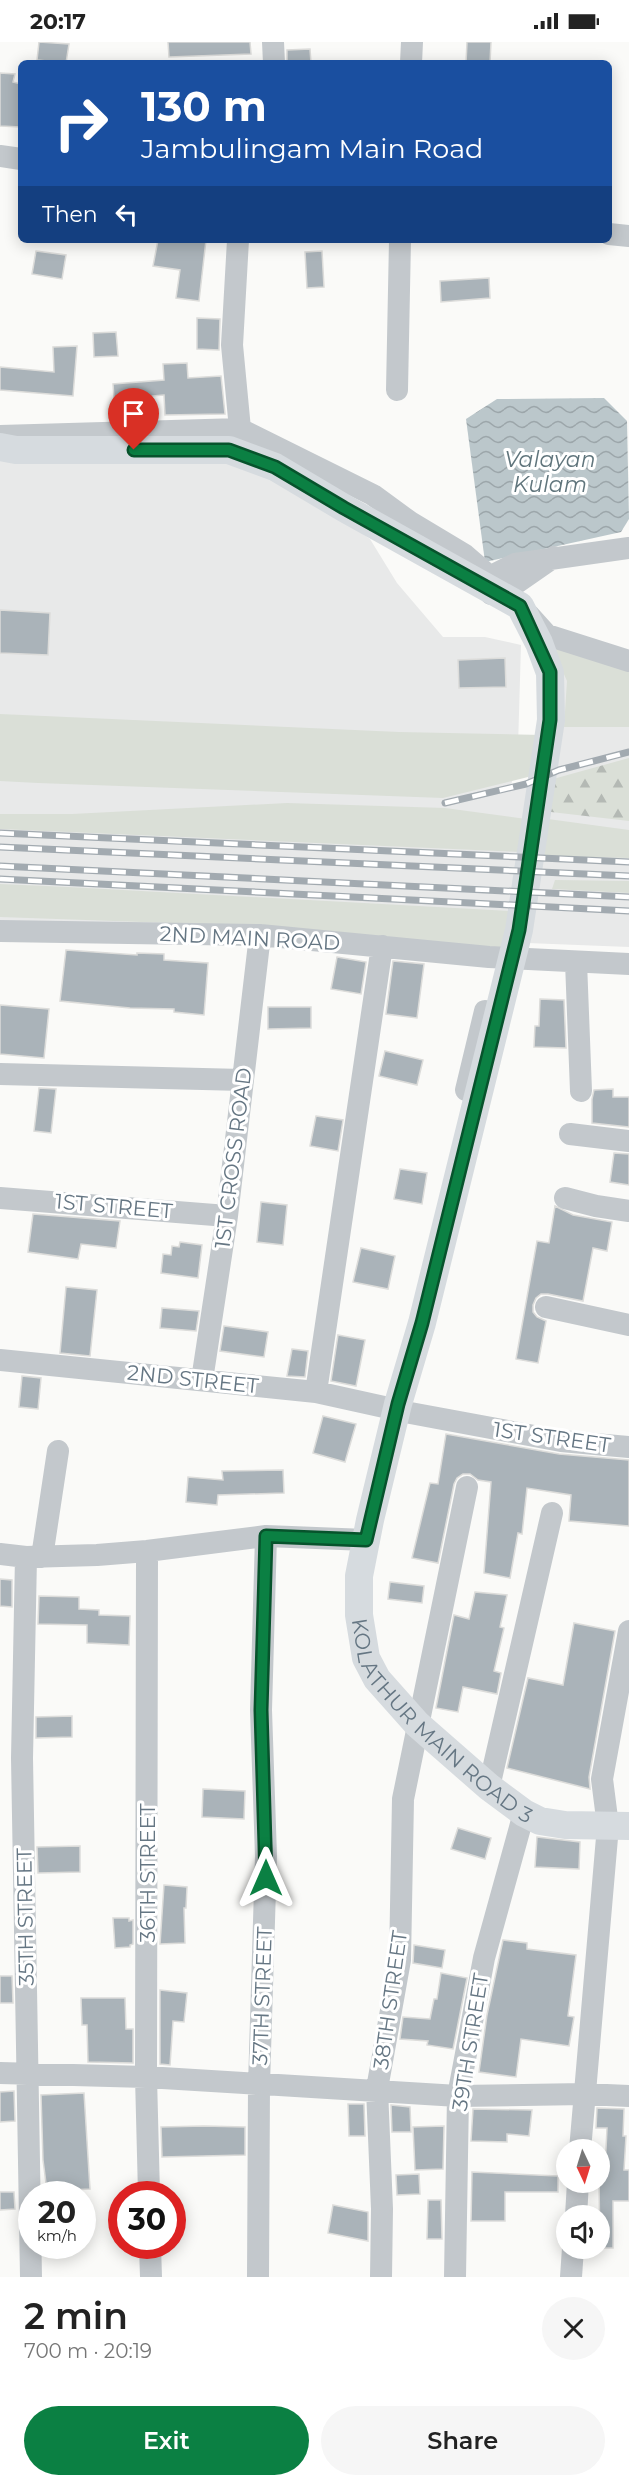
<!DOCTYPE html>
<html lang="en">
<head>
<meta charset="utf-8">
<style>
	body { margin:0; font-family:Montserrat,sans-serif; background:#f6f6f6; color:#222; height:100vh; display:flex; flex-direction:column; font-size:22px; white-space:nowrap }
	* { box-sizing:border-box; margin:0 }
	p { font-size:20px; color:#767676 }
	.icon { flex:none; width:33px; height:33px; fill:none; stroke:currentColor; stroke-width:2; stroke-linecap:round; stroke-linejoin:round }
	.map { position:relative; height:2235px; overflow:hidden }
	.side { display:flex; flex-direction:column; background:#fff; flex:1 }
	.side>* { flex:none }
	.banner { position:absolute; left:18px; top:18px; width:594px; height:183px; border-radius:9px; box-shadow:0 3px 15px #0003; background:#1a4fa0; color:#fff; overflow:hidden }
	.needle { width:39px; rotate:176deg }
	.tools { position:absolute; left:556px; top:2097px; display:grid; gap:12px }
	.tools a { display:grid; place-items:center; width:54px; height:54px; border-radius:50%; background:#fff; box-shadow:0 3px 15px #0003; font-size:30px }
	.speed { position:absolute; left:18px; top:2139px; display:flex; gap:12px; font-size:30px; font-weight:700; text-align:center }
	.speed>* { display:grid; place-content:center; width:78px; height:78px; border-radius:50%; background:#fff; box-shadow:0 3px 15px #0003; line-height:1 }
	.speed small { font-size:15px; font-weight:400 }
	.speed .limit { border:9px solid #d22; background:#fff; color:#111 }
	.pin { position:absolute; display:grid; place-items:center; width:51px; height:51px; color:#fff; margin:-62px -26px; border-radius:50% 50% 50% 0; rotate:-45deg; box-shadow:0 0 6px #0007 }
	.pin .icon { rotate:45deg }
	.me { position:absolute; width:66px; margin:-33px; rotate:0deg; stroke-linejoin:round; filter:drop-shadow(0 0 4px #0008) }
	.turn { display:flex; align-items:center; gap:21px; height:126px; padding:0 24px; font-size:27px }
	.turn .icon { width:78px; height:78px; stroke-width:2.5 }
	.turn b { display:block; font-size:42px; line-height:51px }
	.then { display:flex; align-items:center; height:57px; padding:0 24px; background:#0003; gap:12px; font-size:22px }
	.round { display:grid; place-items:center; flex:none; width:63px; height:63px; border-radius:32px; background:#f6f6f6 }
	.summary { display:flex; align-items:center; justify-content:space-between; height:102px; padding:0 24px }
	h1 { font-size:36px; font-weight:600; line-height:45px }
	.action { display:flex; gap:12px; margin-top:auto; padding:12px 24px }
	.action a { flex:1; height:69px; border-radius:36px; background:#0b8043; color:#fff; font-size:24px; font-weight:600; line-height:69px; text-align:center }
	.action a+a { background:#f6f6f6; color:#222 }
	.status { display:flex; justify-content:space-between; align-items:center; height:42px; padding:0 30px; background:#fff; direction:ltr }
	.status svg { height:16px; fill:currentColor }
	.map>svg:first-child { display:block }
	.built { fill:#e8e9e9 }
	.grass { fill:#dadfd7 }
	.forest { fill:url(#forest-firs) }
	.water { fill:url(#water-waves) }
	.building { fill:#aab3b9; stroke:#dcdcda; stroke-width:1.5 }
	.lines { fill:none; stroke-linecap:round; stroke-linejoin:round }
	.minor { stroke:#c3c8cc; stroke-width:22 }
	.major { stroke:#d6dbdf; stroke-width:28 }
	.rail-casing { stroke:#a2aab0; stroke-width:7 }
	.rail { stroke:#fff; stroke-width:4.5; stroke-dasharray:14; stroke-linecap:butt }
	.route-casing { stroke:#07532c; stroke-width:15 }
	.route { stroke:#0b8043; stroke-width:10 }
	.labels { text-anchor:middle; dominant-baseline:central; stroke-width:6; stroke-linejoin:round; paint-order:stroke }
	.street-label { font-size:21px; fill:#657683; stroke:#fff }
	.water-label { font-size:22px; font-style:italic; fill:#60757c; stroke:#fff }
</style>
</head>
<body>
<div class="status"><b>20:17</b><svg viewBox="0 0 49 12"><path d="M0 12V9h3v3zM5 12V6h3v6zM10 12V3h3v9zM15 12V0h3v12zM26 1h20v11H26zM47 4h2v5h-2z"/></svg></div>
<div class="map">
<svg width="629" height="2235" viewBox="0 0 629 2235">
	<defs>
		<pattern id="forest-firs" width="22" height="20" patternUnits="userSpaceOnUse" patternTransform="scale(1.5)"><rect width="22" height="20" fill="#dadfd7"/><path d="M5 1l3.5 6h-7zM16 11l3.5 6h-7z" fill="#b4b9b4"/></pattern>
		<pattern id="water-waves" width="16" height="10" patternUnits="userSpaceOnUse" patternTransform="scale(1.5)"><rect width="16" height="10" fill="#bbc7cb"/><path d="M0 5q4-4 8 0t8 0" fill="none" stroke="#9ca6aa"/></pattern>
	</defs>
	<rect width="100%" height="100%" fill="#fafaf8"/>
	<path class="built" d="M231,398L370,497L397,541L443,595H485L521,603L518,705L511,745L548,746L557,625L629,633V905L0,880V401Z"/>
	<path class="grass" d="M551,603L629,624V685H564L567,639Z
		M0,672L399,690L542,693L536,733L443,756L38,741L0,739Z
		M287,761L445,766L526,777L522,810L0,787V772H72Z
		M548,777L629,788V816L544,814Z
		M555,838L629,839V851L552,847Z
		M0,842L68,845L512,869L508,909L258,884L0,875Z"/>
	<path class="forest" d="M629,716V779L551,770L553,737Z"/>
	<path class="water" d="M604,356L627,379L629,477L621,490L485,520L466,377L497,357Z"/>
	<path class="building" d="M39,0L69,2L66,21L37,18Z
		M168,0H250L251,12L169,15Z
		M467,0H491L490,21H466Z
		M310,7L311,21H287V8Z
		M0,31L15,32L13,40L21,42V85L0,84Z
		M158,198H206L199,259L176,256L180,228L153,224Z
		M36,209L66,213L62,237L32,232Z
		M322,209L324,245L307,246L305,210Z
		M489,236L490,256L441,260L440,239Z
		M197,276L220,277L219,308L197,307Z
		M116,290L118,314L94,315L93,291Z
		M77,304L73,354L0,348V325L54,330L53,305Z
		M187,321L188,336L221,334L225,372L165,373L164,353L114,357L113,342L164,338L163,322Z
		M0,568L50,571L48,613L0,611Z
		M505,616L506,645L459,646L458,618Z
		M66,908L137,913V911L164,912V918L208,921L204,973L174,970V967L130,966L60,959Z
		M337,915L366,920L361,952L331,947Z
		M393,919L424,922L417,976L386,972Z
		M540,957L564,958L566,1006L534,1005L535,984H539Z
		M0,963L49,967L44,1016L0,1012Z
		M268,965H311V986L268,987Z
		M385,1009L423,1018L417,1043L379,1034Z
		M39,1046L56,1047L51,1091L34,1089Z
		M613,1047V1055H629V1085L592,1081V1057L594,1048Z
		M316,1074L343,1078L338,1109L310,1104Z
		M614,1111L629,1112V1143L610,1140Z
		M400,1127L427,1131L422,1162L394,1157Z
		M261,1160L287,1163L283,1203L257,1200Z
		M555,1164L573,1173L612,1180L607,1209L593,1206L583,1259L548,1252H541L536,1256L533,1263V1270L537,1275L546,1279L538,1321L516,1317L537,1199L549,1201Z
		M33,1172L120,1179L116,1206L81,1202L78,1217L28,1210Z
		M180,1200L202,1203L198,1236L161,1231L163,1212L171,1213L172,1204L179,1205Z
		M361,1206L395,1214L388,1247L353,1240Z
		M66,1245L97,1248L90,1314L60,1311Z
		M162,1266L199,1269L196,1289L160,1286Z
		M224,1284L268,1290L264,1315L220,1309Z
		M338,1293L365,1298L356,1344L331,1339Z
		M292,1307L308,1309L305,1335L287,1334Z
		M22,1334L41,1336L38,1367L19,1365Z
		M323,1374L356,1382L345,1420L313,1411Z
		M446,1392L559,1412L629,1418V1484L569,1479L571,1453L527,1446L522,1492L518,1491L510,1536L484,1531L491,1440L478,1438L470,1432H463L457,1436L454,1442L438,1521L412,1516L430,1441L438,1442Z
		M283,1428L284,1451L218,1453L217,1463L186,1460L188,1435L223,1438L222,1429Z
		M0,1537L12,1538V1565L0,1564Z
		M390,1540L424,1544L422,1561L388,1557Z
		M475,1550L507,1553L500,1585L504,1586L494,1629L501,1631L497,1652L463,1645L458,1670L436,1666L454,1573L469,1577Z
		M39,1554L79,1555V1567L99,1568V1573L130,1574L129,1603L87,1601V1583L38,1582Z
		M574,1581L615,1589L589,1735L590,1747L507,1726L528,1636L563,1643Z
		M72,1674V1695L36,1696V1675Z
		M203,1747L245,1749L244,1777L202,1775Z
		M458,1786L491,1796L485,1817L451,1807Z
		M537,1795L580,1800L579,1827L535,1825Z
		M80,1804V1830L38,1831L37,1805Z
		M164,1843L187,1845L186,1866H184L185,1901L160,1902Z
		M113,1876H129V1879L133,1878V1902L130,1903V1905L115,1906Z
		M503,1898L527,1901V1907L576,1913L568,1974L574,1975L569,2004L521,1997L516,2035L479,2030L487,1973Z
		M414,1903L445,1908L442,1926L413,1921Z
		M441,1931L467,1936L453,2007L427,2003L428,1999L400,1997L403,1975L430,1977L434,1957H437Z
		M0,1934H12L13,1961H0Z
		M160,1948L187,1951L184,1980L173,1979L170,2023L160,2022Z
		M81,1956H125L126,1987H133V2021L88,2020L87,1983H82Z
		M14,2049L15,2079L0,2080V2050Z
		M84,2051L90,2147L47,2149L43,2118L41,2053Z
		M348,2062H364L365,2094H349Z
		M391,2063L410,2065L411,2090H392Z
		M597,2066L624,2067L623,2094H626L624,2128H629V2159H613V2206H600L599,2140L600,2128H605L607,2086H596Z
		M473,2067L532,2068L529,2094L507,2092V2100L471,2099Z
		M204,2084L245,2085V2113L162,2115L161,2085Z
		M444,2084L443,2127L415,2128L413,2085Z
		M472,2130L558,2134V2150H505V2179H471Z
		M419,2132L420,2152L397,2153L396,2133Z
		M0,2150H14L15,2167L0,2168Z
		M428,2158H441L442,2197H427Z
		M333,2163L368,2170V2199L328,2191Z"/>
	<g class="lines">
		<path class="minor" d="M273,0L274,21
			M411,21L412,0
			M0,114L21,117
			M609,192L629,194
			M238,198L232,303L240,387
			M397,348L400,198
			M0,394L240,387L373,453L410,480L465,513L502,545
			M491,534L515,522L629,506
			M491,552L505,549L554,515
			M529,573L547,593L629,619
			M0,889L260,893L489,915L629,922
			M576,920L581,1049
			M0,1032L243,1038
			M466,1048L485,969
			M570,1092L629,1099
			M0,1156L227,1174
			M565,1156L596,1164L629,1169
			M546,1265L629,1283
			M0,1318L316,1350L384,1365
			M202,1338L227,1174L260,893
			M316,1350L382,904
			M405,1370L561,1399L629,1405
			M147,1509L146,2035L149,2152
			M0,1512L26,1515L97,1513L147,1509L266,1494L366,1498
			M26,1515L22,1716L31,2235
			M42,1515L58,1409
			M489,1745L552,1471
			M0,2031L146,2035L458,2054L584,2052L629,2054
			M580,2108L608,1784L602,1737L629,1589
			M576,2174L578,2140
			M150,2204L151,2235
			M258,2235L259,2043L266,1814L261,1668L266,1494
			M381,2235L382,2167L377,2047L400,1918L403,1757L467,1445
			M455,2235L458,2054L484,1916L524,1771
			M571,2235L573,2206"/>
		<path class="major" id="s1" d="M0,405L16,408H229L275,425L344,466L520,564L539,601L550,631L551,678L519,888L422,1281L398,1362L370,1478L359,1534V1573L366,1616L377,1637L417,1682L489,1745L524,1771L540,1779L565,1783L629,1784"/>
		<g class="rail-casing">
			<path id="rail" d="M445,761L526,742L559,728L629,710
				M0,791L629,820
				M0,805L629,834
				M0,824L629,855
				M0,837L629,869"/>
		</g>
		<use href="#rail" class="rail"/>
	</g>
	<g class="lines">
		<g class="route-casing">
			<path id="route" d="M134,408H229L275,425L344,466L520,564L550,630V678L519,888L422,1281L398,1362L366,1498L266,1494L261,1668L266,1836"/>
		</g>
		<use href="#route" class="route"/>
	</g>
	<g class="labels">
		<g class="street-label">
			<text transform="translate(250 896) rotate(3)">2ND MAIN ROAD</text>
			<text transform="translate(233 1116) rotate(-83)">1ST CROSS ROAD</text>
			<text transform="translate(114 1164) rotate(5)">1ST STREET</text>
			<text transform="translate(193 1337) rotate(6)">2ND STREET</text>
			<text transform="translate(552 1395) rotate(8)">1ST STREET</text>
			<text stroke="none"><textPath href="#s1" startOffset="1737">KOLATHUR MAIN ROAD 3</textPath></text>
			<text transform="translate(147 1831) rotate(-90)">36TH STREET</text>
			<text transform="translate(25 1875) rotate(-91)">35TH STREET</text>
			<text transform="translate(262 1954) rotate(-88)">37TH STREET</text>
			<text transform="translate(390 1958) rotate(-82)">38TH STREET</text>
			<text transform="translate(470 2000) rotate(-81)">39TH STREET</text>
		</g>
		<g class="water-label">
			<text x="550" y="417">Valayan<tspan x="550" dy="25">Kulam</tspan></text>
		</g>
	</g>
</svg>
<div class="tools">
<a><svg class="needle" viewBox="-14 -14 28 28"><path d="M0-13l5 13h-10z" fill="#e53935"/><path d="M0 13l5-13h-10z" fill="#767676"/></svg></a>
<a><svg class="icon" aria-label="sound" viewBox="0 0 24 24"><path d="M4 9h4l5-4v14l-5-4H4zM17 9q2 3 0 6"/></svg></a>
</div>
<div class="speed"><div>20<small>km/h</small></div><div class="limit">30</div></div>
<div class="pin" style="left:134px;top:408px;background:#d93025"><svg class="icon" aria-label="arrive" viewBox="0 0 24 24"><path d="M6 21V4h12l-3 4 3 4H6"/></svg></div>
<svg class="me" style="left:266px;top:1836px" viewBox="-20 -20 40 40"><path d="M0-17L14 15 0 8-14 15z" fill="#0b8043" stroke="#fff" stroke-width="4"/></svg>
<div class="banner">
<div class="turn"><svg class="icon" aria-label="right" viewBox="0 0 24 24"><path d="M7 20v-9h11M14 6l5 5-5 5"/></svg><div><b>130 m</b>Jambulingam Main Road</div></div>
<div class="then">Then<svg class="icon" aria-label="left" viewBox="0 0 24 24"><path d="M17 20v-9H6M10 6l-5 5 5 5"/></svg></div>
</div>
</div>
<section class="side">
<div class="summary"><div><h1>2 min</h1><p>700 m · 20:19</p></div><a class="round"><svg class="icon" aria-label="close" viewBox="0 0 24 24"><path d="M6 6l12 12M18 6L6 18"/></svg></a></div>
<div class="action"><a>Exit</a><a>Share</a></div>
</section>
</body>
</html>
